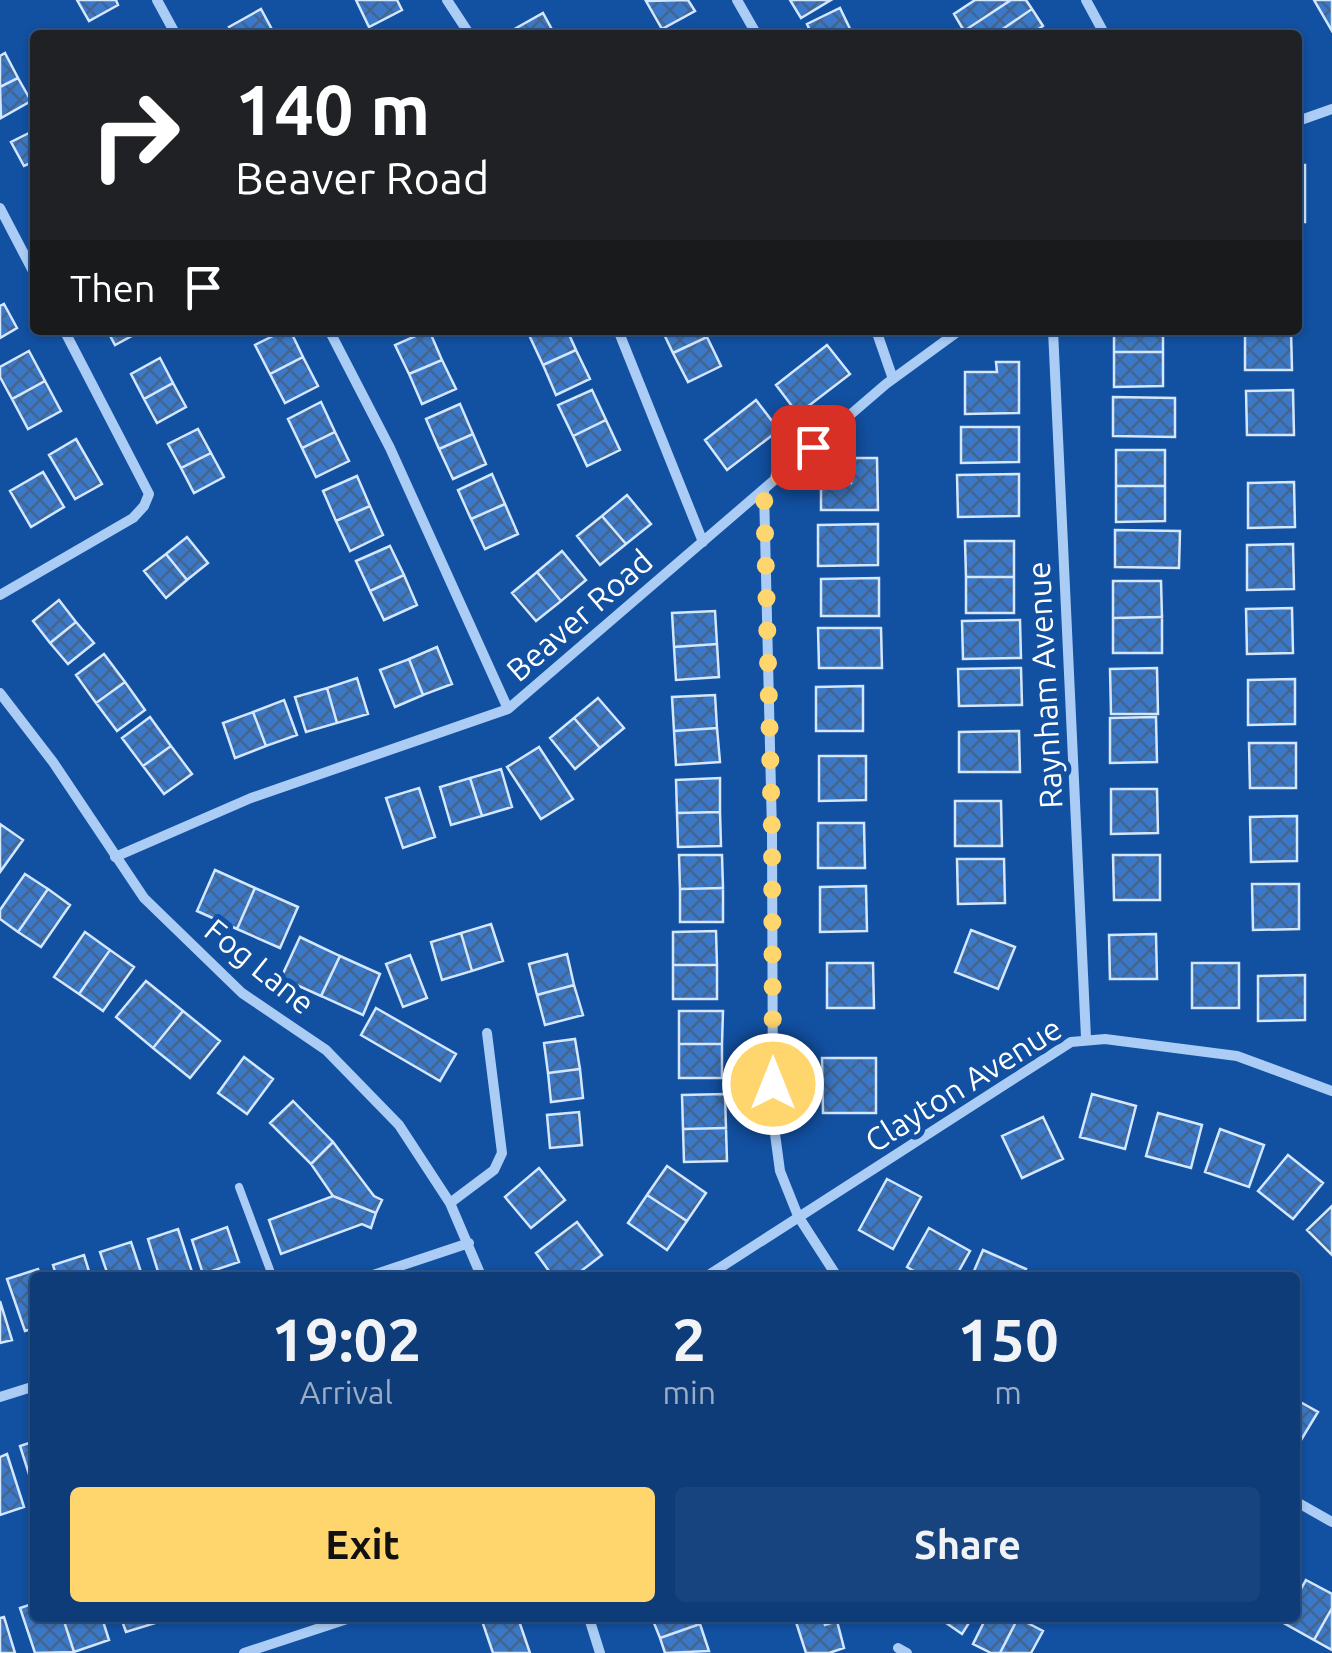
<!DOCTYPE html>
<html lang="en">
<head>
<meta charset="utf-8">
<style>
	body { margin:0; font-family:Ubuntu,sans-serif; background:#17437e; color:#f1f3f6; height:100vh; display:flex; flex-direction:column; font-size:38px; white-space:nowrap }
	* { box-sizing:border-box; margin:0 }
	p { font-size:32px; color:#9badc6 }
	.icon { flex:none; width:55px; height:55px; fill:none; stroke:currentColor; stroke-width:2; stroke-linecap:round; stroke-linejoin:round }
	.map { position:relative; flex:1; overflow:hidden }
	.drawer { position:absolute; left:30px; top:1272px; width:1270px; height:350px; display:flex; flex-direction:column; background:#0e3c79; border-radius:10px; box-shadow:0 2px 8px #0004,0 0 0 2px #2e568a }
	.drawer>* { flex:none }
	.top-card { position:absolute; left:30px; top:30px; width:1272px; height:305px; border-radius:10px; box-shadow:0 2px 8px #0004,0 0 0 2px #2e568a; background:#202124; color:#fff; overflow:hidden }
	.pin { position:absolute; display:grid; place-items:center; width:85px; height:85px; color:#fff; margin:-42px; border-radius:20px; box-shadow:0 5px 15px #0006 }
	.me { position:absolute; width:110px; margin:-55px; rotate:0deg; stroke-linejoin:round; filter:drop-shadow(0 0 8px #0008) }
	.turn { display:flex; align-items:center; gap:35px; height:210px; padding:0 40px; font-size:45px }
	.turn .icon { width:130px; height:130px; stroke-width:2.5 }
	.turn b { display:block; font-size:70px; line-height:85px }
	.then { display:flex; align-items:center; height:95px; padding:0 40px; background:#0003; gap:20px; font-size:38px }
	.eta { display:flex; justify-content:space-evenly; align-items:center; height:170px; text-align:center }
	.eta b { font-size:60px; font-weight:600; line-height:70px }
	.button { display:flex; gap:20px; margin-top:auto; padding:20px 40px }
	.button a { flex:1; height:115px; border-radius:10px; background:#ffd66e; color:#111; font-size:40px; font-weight:600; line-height:115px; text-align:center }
	.button a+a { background:#17437e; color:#f1f3f6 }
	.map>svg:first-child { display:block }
	.building { fill:url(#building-cross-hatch); stroke:#d3e7fe; stroke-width:2.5 }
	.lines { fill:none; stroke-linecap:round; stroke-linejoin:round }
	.lane { stroke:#aaccf5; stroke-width:8 }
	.street { stroke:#aaccf5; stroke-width:10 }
	.route { stroke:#ffd66e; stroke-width:18; stroke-dasharray:0 32.4 }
	.labels { text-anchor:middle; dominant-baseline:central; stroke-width:10; stroke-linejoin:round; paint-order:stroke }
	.street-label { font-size:32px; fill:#fff; stroke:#1250a1 }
</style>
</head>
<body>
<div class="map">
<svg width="1332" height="1653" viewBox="0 0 1332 1653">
	<defs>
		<pattern id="building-cross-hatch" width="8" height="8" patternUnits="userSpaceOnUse" patternTransform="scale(2.5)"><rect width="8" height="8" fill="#3b79c8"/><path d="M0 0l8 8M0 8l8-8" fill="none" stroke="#436590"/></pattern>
	</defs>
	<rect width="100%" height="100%" fill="#1250a1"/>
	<path class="building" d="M77,0H116L118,5L89,21Z
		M356,0H397L402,10L369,27Z
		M688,0L695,11L662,29L646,1Z
		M790,0H831L801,18Z
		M975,0H1011L964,31L954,14Z
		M1011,0H1026L1032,9L994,35H967L964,31Z
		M1314,0H1332V31Z
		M840,8L853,35H812L807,24Z
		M261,9L275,35H233L229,27Z
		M1032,9L1043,26L1029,35H994Z
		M543,13L555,35H513L511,31Z
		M5,53L18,78L0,87V56Z
		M18,78L31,101L1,118L0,87Z
		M35,130V161L24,166L11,142Z
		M1298,165H1305V222H1298Z
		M4,304L17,328L0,338V306Z
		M107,330H143L115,345Z
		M285,330H290L303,357L270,374L255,345Z
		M429,330L442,360L409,374L395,345Z
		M541,330H567L576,350L543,365L529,335Z
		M662,330H704L707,337L673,353Z
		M1114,330H1163V352H1114Z
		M1245,330H1291L1292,370H1245Z
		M707,337L721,366L688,382L673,353Z
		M827,345L850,374L798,414L776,385Z
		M576,350L590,379L556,395L543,365Z
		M29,351L45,381L12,399L0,377V367Z
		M1114,352H1163V386L1114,387Z
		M303,357L318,386L285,403L270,374Z
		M160,358L173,383L144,399L131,374Z
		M442,360L456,389L422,404L409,374Z
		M996,362H1019V413L965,414V372H997Z
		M45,381L61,411L28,429L12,399Z
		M173,383L186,407L157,423L144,399Z
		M592,390L606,420L573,436L558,405Z
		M1293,390L1294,435H1247L1246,391Z
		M1113,397L1175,398V437L1113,436Z
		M756,400L779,430L727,470L705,440Z
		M321,402L335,432L302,448L288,419Z
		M460,404L473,434L439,449L426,419Z
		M606,420L620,450L587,466L573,436Z
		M961,427H1019V462L961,463Z
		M198,429L211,453L181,468L168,444Z
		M335,432L349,461L316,477L302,448Z
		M473,434L486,464L453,479L439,449Z
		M76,439L102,484L75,499L49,455Z
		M1116,450H1165V486H1116Z
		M211,453L224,477L194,493L181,468Z
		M851,458H877L878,510H821V483H851Z
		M43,472L64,507L31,527L10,491Z
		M492,474L505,504L471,519L458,490Z
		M1019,474V516L958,517L957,475Z
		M357,476L370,506L336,521L323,491Z
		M1294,482L1295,527L1248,528V483Z
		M1116,486H1165V521L1116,522Z
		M627,495L651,524L626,544L602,516Z
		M505,504L518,534L485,549L471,519Z
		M370,506L383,535L350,551L336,521Z
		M602,516L626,544L600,565L577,536Z
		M878,524V565L818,566V525Z
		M1115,530L1180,531L1179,568L1115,567Z
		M187,537L208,563L187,580L166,554Z
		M965,541H1014V577H966Z
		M1293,544L1294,589L1247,590V545Z
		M390,546L404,575L370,591L356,561Z
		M562,551L586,580L561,601L537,572Z
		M166,554L187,580L166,598L144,571Z
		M537,572L561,601L536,621L512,593Z
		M404,575L417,605L384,620L370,591Z
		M966,577H1014V613H966Z
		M879,578V616H821V579Z
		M1113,581H1161L1162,617L1113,618Z
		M59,600L76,622L50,643L33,621Z
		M1292,608L1293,653L1247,654L1246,609Z
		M715,611L717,644L674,647L672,613Z
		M1162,617V653H1113V618Z
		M1020,620L1021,658L963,659L962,621Z
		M76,622L94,643L68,664L50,643Z
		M818,628H881L882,668H819Z
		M717,644L719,677L676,680L674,647Z
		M437,647L452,684L423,695L409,659Z
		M104,654L125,682L96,703L76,675Z
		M409,659L423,695L395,707L380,670Z
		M1021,668L1022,705L959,706L958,669Z
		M1157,668L1158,714H1111L1110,669Z
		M357,678L368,714L337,723L327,688Z
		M1295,679V724L1248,725V680Z
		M125,682L145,710L117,731L96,703Z
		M863,686V731H816V687Z
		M327,688L337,723L306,732L295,697Z
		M715,695L717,728L674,731L672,697Z
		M598,698L624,728L600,748L574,718Z
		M284,700L297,735L266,746L253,712Z
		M253,712L266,746L235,758L223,723Z
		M150,717L171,746L143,766L122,738Z
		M1156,717L1157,762L1110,763V718Z
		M574,718L600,748L575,769L550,738Z
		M717,728L720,762L676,765L674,731Z
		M1019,731L1020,772H959V732Z
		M1249,743H1296V788H1250Z
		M171,746L192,774L164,794L143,766Z
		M539,747L573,799L541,819L507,767Z
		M819,756H866V800L819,801Z
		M501,769L512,807L482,816L470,778Z
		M470,778L482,816L451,825L440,787Z
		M720,778V812L677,813L676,780Z
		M419,788L435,837L403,848L386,798Z
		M1111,789H1157L1158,833L1111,834Z
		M955,801H1001L1002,846H955Z
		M720,812L721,846L678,847L677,813Z
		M1297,816V861L1251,862L1250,817Z
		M818,823H864L865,868H818Z
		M0,824L23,840L0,872Z
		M679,855H722L723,888L680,889Z
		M1113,855H1160V900H1114Z
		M957,859H1004L1005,903L958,904Z
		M215,870L255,888L237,929L197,911Z
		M25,874L48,889L18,932L0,919V910Z
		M1252,884H1299V929L1253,930Z
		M866,886L867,931L820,932V887Z
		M255,888L298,907L280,948L237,929Z
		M723,888V922H680V889Z
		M48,889L70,905L41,947L18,932Z
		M491,924L503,961L472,971L461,933Z
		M971,930L1015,947L998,989L955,972Z
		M716,931L717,965H673V932Z
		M85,932L110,950L79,994L54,977Z
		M461,933L472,971L442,980L431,942Z
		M1156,934L1157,979H1110L1109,935Z
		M300,937L340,956L321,996L281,978Z
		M110,950L134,967L103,1011L79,994Z
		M567,954L574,985L537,995L529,964Z
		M410,955L427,998L403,1007L386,964Z
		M340,956L380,974L363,1015L321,996Z
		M827,963H873L874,1008H827Z
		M1192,963H1239V1008H1192Z
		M673,965H717V999H673Z
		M1305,975V1020L1258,1021V976Z
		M146,981L183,1011L153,1048L116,1017Z
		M574,985L583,1015L545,1025L537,995Z
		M376,1008L456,1054L440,1081L361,1035Z
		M183,1011L220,1041L190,1078L153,1048Z
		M679,1011H723L722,1044H679Z
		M575,1039L580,1069L548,1073L544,1043Z
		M679,1044H722V1078H679Z
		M244,1057L273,1079L247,1114L218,1093Z
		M822,1058H876V1113H823Z
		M580,1069L583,1098L551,1102L548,1073Z
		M725,1094L726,1128L683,1129L682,1095Z
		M1092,1094L1136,1106L1125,1149L1080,1137Z
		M293,1101L333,1142L311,1164L270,1123Z
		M579,1112L582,1145L550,1148L547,1115Z
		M1158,1113L1202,1125L1191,1168L1146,1156Z
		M1043,1117L1063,1159L1022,1178L1002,1136Z
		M726,1128L727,1161L684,1162L683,1129Z
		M1220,1129L1264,1145L1249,1187L1205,1172Z
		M333,1142L374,1196L382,1200L376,1213L333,1196L311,1164Z
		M1288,1155L1323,1183L1293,1219L1258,1191Z
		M667,1166L706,1193L687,1221L647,1195Z
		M539,1168L565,1200L531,1228L505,1197Z
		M887,1179L921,1197L893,1249L859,1230Z
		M647,1195L687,1221L667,1250L628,1223Z
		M333,1196L376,1213L371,1228L362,1224L281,1254L269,1220Z
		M1332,1206V1255L1307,1230Z
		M577,1222L602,1255L572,1278H554L536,1253Z
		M227,1227L239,1262L203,1274L192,1240Z
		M929,1228L970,1251L955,1278H926L907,1267Z
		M178,1229L194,1278H160L148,1239Z
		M131,1242L143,1278H109L100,1252Z
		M983,1250L1026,1269L1022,1278H971Z
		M84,1255L91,1278H57L53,1265Z
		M38,1269L41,1278H35V1328L25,1331L7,1279Z
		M0,1301L12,1340L0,1343Z
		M1295,1399L1318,1412L1295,1450Z
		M35,1441V1493L20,1446Z
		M7,1454L24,1507L0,1515V1457Z
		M1306,1580L1332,1594V1608L1314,1640L1282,1622L1285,1618H1295V1599Z
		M35,1603V1618H63L74,1652L35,1653L20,1608Z
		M1332,1608V1650L1314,1640Z
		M4,1617L15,1653H0V1618Z
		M63,1618H102L109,1640L74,1652Z
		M121,1618H161L162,1621L126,1632Z
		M481,1618H518L530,1653H493Z
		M652,1618H697L700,1624L660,1638Z
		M811,1618H822L825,1625L837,1621L844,1648L829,1653H806L796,1622Z
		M939,1618H972L962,1634Z
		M986,1618H1018L1000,1653H991L973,1644Z
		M1018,1618L1043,1631L1031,1653H1000Z
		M700,1624L709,1651L665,1653L660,1638Z"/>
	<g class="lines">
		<path class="lane" d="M239,1187L273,1278"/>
		<path class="street" d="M157,0L176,35
			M447,0L470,35
			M737,0L757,35
			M1086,0L1105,35
			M1298,121L1332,109
			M0,208L35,275
			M329,330L390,448L508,709
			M618,330L703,542
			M876,330L893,379
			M1053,330L1086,1038
			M764,489L772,833L773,1119L780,1171L798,1216L838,1278
			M0,595L133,518L144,506L149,494L64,330
			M0,693L53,762L144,898L242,993L326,1050L399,1125L450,1203L482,1278
			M115,857L251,798L508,709L886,384L960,330
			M450,1203L494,1170L502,1153L487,1033
			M364,1278L469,1243
			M704,1278L1071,1042L1105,1039L1237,1056L1332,1091
			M0,1397L35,1386
			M1295,1501L1332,1522
			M589,1618L600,1653
			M898,1648L907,1653
			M244,1653L350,1618"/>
	</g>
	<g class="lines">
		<path class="route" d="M773,1084L772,833L764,489L813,447"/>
	</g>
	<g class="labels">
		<g class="street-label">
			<text transform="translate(579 615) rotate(-41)">Beaver Road</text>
			<text transform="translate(1044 685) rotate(-93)">Raynham Avenue</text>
			<text transform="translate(260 966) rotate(39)">Fog Lane</text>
			<text transform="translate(963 1084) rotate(-32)">Clayton Avenue</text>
		</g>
	</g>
</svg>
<div class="pin" style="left:813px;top:447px;background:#d93025"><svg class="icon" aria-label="arrive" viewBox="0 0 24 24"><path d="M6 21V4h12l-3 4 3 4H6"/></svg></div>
<svg class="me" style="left:773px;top:1084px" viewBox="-20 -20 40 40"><circle r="17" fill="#ffd66e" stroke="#fff" stroke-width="3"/><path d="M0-11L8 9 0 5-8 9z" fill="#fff"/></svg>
<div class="top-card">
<div class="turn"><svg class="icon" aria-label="right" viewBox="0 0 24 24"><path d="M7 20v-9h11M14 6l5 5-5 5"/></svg><div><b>140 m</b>Beaver Road</div></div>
<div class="then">Then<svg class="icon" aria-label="arrive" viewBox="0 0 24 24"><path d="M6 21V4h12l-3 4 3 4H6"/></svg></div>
</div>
<section class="drawer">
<div class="eta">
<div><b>19:02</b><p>Arrival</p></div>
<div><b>2</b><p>min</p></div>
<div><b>150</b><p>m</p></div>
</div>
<div class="button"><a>Exit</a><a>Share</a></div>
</section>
</div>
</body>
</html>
